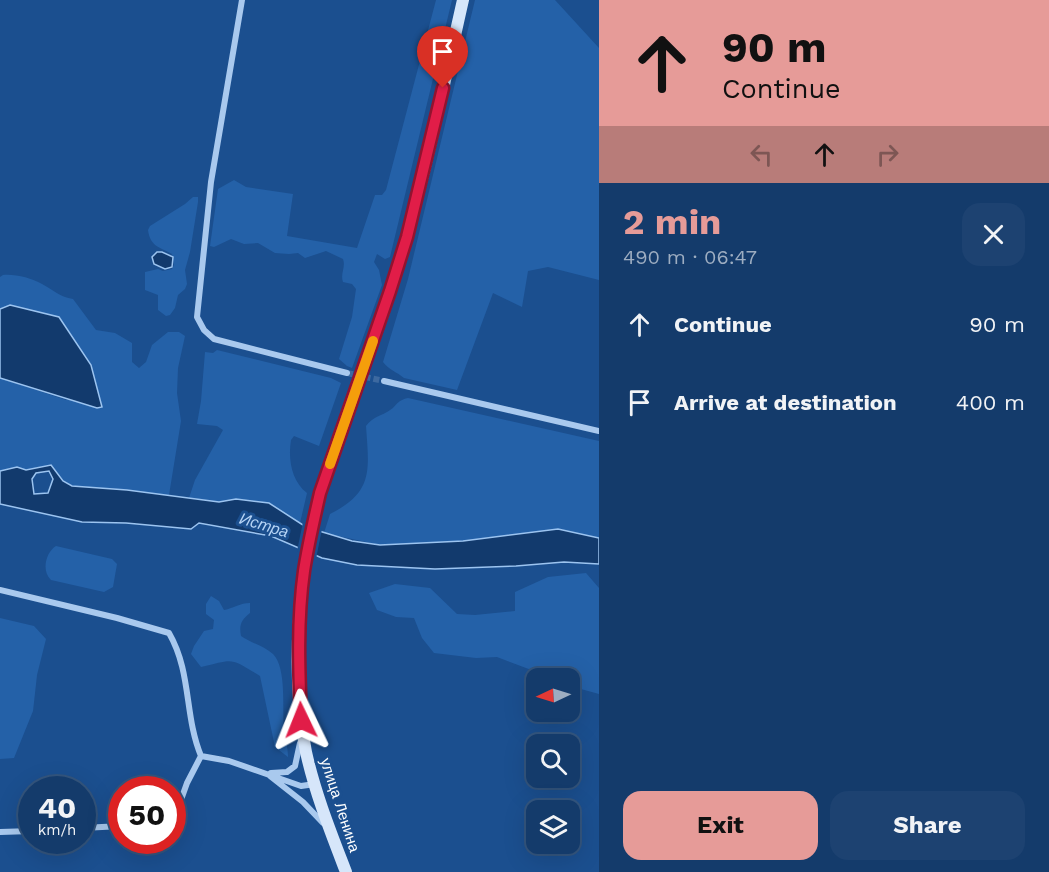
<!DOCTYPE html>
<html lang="en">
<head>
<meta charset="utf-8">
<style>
	body { margin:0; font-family:"Work Sans",sans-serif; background:#1d4271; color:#f1f3f6; height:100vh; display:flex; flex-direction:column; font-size:22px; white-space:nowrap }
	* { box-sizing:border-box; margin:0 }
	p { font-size:20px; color:#9dadc1 }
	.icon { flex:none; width:33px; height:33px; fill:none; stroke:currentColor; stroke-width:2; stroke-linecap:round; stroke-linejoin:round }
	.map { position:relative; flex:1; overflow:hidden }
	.panel { display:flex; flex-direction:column; background:#143b6b; width:450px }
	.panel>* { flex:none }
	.hud { background:#e69b98; color:#111; overflow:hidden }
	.needle { width:39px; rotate:266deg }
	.buttons { position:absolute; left:526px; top:668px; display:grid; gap:12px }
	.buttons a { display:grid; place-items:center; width:54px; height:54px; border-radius:12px; background:#143b6b; box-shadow:0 6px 24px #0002,0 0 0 2px #33557e; font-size:30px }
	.speed { position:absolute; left:18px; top:776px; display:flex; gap:12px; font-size:30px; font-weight:700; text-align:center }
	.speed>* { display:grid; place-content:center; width:78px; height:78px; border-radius:50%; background:#143b6b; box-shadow:0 6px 24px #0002,0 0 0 2px #33557e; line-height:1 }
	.speed small { font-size:15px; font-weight:400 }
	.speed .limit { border:9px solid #d22; background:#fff; color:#111 }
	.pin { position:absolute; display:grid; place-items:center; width:51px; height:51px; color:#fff; margin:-62px -26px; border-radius:50% 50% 50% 0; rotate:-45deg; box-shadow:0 0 6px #0007 }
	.pin .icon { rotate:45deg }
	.me { position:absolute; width:66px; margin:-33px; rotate:358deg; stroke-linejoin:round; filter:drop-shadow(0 0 4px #0008) }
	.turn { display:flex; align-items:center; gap:21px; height:126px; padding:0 24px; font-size:27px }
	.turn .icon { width:78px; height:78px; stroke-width:2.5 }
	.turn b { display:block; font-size:42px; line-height:51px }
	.lanes { display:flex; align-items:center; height:57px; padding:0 24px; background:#0003; justify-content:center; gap:30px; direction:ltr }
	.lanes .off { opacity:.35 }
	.round { display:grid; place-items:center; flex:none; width:63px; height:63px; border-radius:18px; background:#1d4271 }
	.overview { display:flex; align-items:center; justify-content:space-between; height:102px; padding:0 24px }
	h1 { font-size:36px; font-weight:700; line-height:45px; color:#e69b98 }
	.button { display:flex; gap:12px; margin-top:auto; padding:12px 24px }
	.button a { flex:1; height:69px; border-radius:18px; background:#e69b98; color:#111; font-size:24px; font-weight:700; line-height:69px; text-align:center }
	.button a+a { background:#1d4271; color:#f1f3f6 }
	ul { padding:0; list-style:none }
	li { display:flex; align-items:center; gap:18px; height:78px; padding:0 24px }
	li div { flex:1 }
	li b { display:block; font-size:22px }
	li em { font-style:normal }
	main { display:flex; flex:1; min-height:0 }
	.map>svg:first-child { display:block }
	.green { fill:#2461a8 }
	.water { fill:#123a6d; stroke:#9cc4f0; stroke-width:1.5; fill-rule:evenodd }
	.pier { fill:#1b4f8f }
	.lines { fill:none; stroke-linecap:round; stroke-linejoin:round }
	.street-tunnel { stroke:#3d69a0; stroke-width:6; stroke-dasharray:6 3; stroke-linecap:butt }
	.street { stroke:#a9c9ee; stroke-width:6 }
	.secondary { stroke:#d6e6fa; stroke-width:12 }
	.route-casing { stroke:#92132f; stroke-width:15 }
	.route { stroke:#e11d48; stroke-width:10 }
	.slow { stroke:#f59e0b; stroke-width:10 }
	.labels { text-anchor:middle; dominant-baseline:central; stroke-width:6; stroke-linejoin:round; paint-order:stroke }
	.street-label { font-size:15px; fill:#fff; stroke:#1b4f8f }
	.water-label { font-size:16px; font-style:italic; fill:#b5d3f5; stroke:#1b4f8f }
</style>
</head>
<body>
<main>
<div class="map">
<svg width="599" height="872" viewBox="0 0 599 872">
	<rect width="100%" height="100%" fill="#1b4f8f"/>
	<path class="green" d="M436,0H452L390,257L385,259L377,254L374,262L379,270L382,285L352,368L347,366L339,359L352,317L356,289L352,284L343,282C340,274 346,267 343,259L326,251L305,258L298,253L289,254L275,253L258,243L244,244L231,239L214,247L210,246L218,189L234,180L246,187L293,194L287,236L357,248L375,195H382L386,190Z
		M475,0H555L599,48V280L548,267L528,271L522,307L493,293L457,390L404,378C397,372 389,370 383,362L408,279Z
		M193,197H198V202L190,252L185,270L187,284L185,289L178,295L175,308L170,315L166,316L158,310V295L145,290V272L158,269L163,271L172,269L174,265L172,254C159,247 150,246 148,230L150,226L185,204Z
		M3,275C16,274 31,278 42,284C53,290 60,297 73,299L96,330L115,333L132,343V362L139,368L146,362L152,345L168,332H179L185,336L178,368L177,393L181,421L169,495L72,486L63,481L51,465L26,470L16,467L0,471V378L66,400L100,395L95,386L91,365L1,308L0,309V277Z
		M217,350L331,378L341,383L319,446L294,436L291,440C288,458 291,481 307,493L300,523L268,503L236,499L219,502L189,498L195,480L223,430L217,426L197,424L201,401L205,352L213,353Z
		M408,398L599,441V538L558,529L463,541L380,545L324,533L330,514C374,492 369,470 366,426C373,417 378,417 387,412C397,407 395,401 408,398Z
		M56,546L112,559L117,564L113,587L104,592L51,580C41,571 46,552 56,546Z
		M586,573L599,588V694L570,686V678H547L534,671L497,657L476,658L434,653L422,638L414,618L396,617L377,610L369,593L395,584L430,588L457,614L475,615L515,611V592L548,577Z
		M211,596L219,601L224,610C234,608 240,603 250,603V613C241,620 239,625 241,636C251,643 264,646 273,654C287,668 282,710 284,729C285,738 288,747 288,757L275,747L260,676C229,657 235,659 201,667L191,654L194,646L204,631L213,629L214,620L206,614V604Z
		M0,618L34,626L46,639L37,675L33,711L14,758L0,759Z"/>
	<path class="water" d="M157,252H162L173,257L172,267L165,269L154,264L152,257Z
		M10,305L59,317L91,365L102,407L97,408L0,378V309Z
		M51,465L63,481L72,486L127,490L219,502L236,499L269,503L306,527L352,541L380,545L463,541L558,529L599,538V564L564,562L516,566L435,569L357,565L322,558L271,536L199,523L191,529L126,523L82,522L0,504V471L17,467L26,470ZM49,471L53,479L48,493L34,494L32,479L36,473Z"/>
	<path class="pier" d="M303,522L322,529L316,559L297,551Z"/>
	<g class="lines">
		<path class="street-tunnel" d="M347,373L384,381"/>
		<path class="street" d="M242,0L211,182L197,317L204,330L214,339L347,373
			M384,381L599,431
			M0,590L117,618L169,633C192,673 184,715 201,756
			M201,756L229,761L301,786L315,784
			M271,773L287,772L295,766L300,743
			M270,776L303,802L323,823
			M172,816L177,811L187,783L201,756
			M82,828L122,826
			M0,832L32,831"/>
		<path class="secondary" d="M346,872C331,833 315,793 306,752C290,674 298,567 321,491C342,423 369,358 391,290C421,195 441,97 463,0"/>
	</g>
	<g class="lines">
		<g class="route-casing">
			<path id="route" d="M301,720C299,670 297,620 304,571C308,545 314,519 320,493L390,291L407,237L443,88"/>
		</g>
		<use href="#route" class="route"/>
		<path class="slow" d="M330,464L373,341"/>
	</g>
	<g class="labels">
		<g class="street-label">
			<text transform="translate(340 805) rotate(72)">улица Ленина</text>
		</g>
		<g class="water-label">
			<text transform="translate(264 525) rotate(17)">Истра</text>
		</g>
	</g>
</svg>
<div class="buttons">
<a><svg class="needle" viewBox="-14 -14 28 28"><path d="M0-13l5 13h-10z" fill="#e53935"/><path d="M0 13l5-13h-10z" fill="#9dadc1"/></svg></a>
<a><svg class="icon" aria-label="search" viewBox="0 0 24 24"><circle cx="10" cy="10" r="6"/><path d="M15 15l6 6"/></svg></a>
<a><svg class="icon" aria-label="layers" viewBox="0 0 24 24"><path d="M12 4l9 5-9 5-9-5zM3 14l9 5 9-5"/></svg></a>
</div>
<div class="speed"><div>40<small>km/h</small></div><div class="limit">50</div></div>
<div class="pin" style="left:443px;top:88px;background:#d93025"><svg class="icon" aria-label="arrive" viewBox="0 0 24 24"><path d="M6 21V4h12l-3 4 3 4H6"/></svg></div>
<svg class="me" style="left:301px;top:720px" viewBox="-20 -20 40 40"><path d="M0-17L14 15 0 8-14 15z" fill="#e11d48" stroke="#fff" stroke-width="4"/></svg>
</div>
<section class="panel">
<div class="hud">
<div class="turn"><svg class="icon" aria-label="ahead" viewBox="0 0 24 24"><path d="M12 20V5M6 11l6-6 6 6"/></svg><div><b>90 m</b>Continue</div></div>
<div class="lanes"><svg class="icon off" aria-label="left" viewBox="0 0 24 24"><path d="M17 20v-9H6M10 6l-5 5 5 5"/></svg><svg class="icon" aria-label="ahead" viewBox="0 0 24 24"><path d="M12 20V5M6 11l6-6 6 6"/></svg><svg class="icon off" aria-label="right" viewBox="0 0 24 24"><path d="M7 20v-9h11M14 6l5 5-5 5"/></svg></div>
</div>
<div class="overview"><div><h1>2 min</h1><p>490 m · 06:47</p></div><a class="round"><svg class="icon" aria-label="close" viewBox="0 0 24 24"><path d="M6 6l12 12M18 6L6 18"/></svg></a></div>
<ul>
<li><svg class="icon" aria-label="ahead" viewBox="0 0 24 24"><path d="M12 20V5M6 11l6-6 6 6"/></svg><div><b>Continue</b></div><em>90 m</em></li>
<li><svg class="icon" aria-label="arrive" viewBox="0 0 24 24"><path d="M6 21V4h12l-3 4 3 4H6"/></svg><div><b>Arrive at destination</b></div><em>400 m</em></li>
</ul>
<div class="button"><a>Exit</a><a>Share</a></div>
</section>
</main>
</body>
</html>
